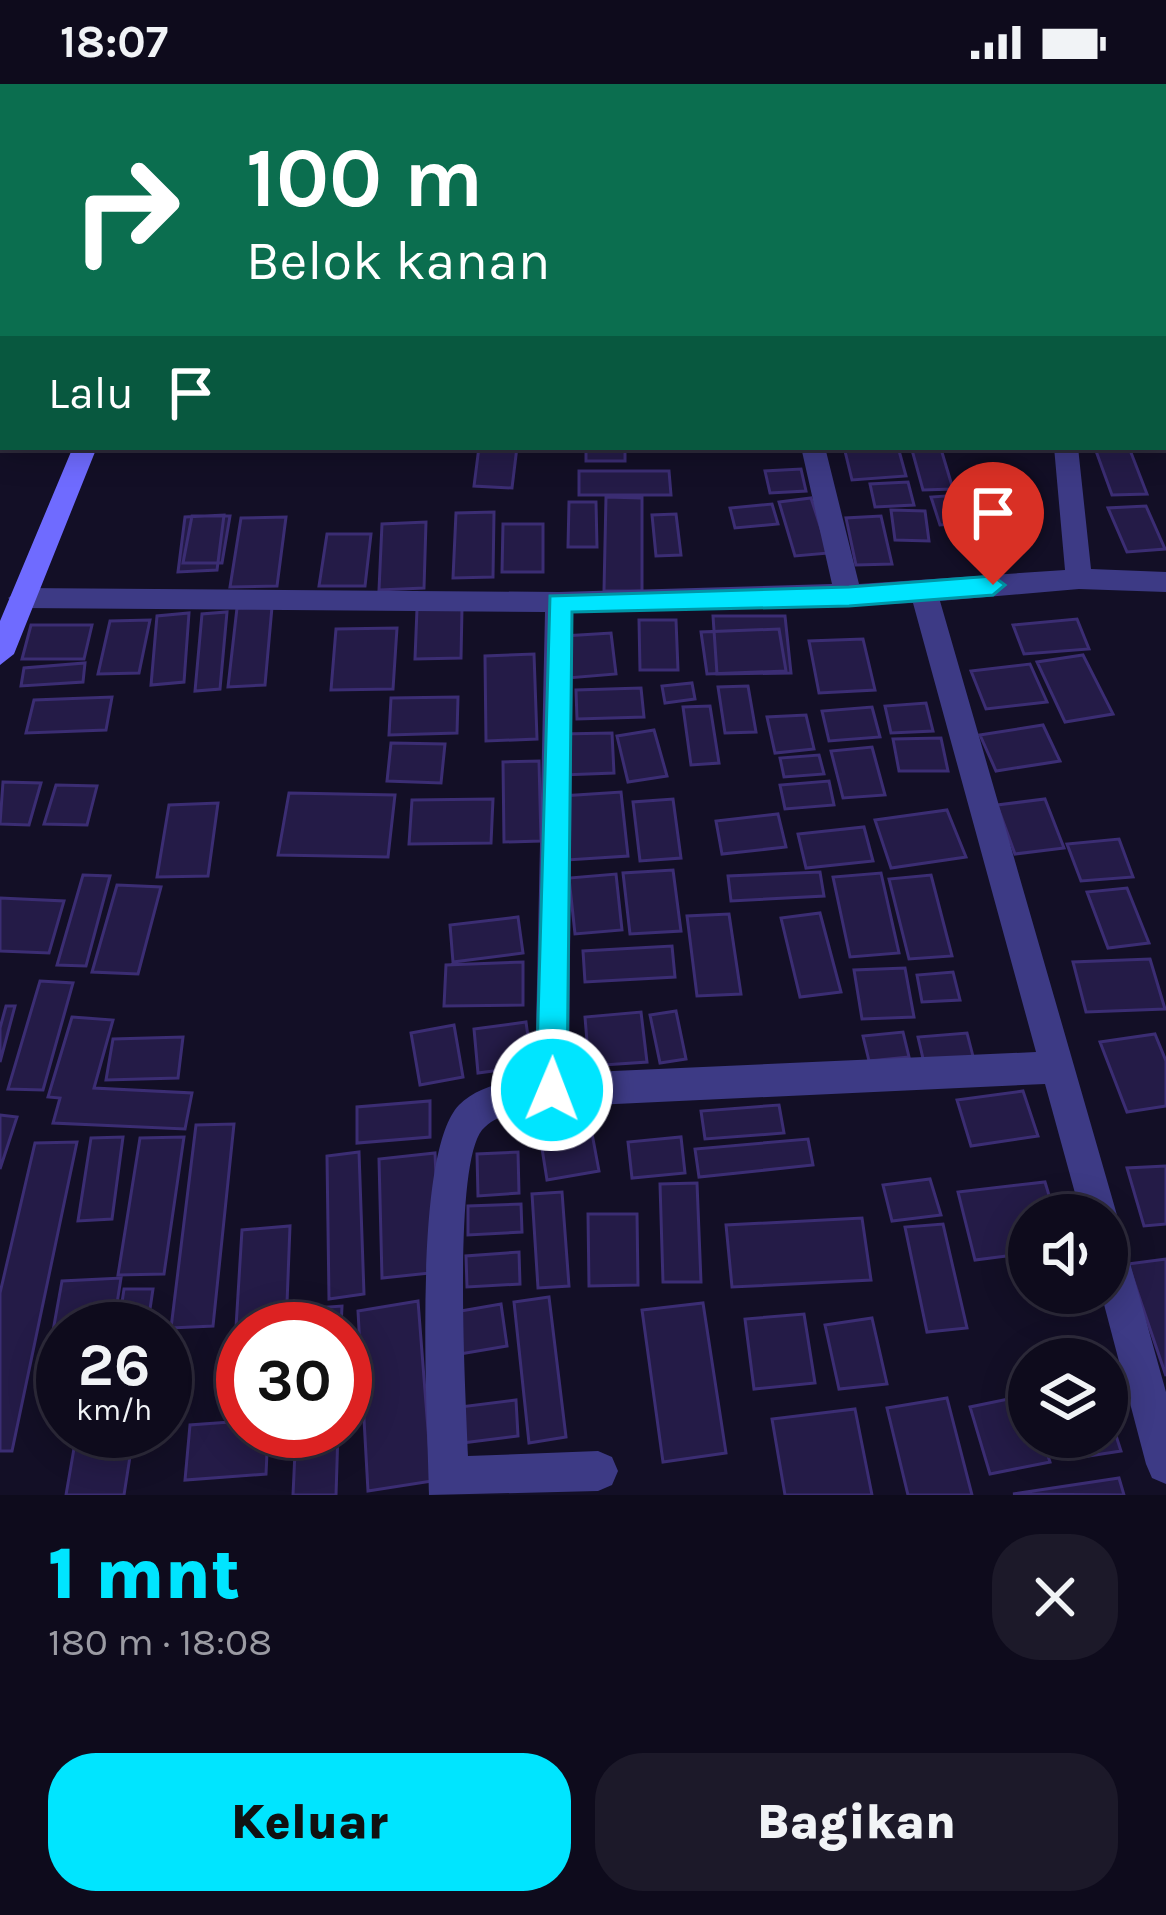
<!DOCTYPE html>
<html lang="id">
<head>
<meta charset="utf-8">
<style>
	body { margin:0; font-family:Karla,sans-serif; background:#1c1929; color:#f1f3f6; height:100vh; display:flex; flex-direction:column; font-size:45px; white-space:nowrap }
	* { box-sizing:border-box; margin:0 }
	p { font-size:39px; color:#9b9ba3 }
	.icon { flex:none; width:66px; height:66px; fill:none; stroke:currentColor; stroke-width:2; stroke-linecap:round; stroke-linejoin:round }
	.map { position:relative; height:1411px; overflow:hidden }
	.side { display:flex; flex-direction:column; background:#0e0b1c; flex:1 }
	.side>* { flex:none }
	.guide { position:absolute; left:0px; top:0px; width:1167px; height:366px; box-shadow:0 6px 30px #0003,0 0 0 3px #2e2b3b; background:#0b6e4f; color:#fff; overflow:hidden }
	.tools { position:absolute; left:1008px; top:1110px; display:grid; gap:24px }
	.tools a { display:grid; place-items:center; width:120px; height:120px; border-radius:50%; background:#0e0b1c; box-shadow:0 6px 30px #0003,0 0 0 3px #2e2b3b; font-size:60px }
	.speed { position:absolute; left:36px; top:1218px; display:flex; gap:24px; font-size:60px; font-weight:700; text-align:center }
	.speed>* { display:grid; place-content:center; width:156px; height:156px; border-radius:50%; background:#0e0b1c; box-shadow:0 6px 30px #0003,0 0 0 3px #2e2b3b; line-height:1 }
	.speed small { font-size:30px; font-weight:400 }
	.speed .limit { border:18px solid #d22; background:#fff; color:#111 }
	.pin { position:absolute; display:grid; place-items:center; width:102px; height:102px; color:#fff; margin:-123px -51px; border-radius:50% 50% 50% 0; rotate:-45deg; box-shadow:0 0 12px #0007 }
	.pin .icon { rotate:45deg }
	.me { position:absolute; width:132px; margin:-66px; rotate:1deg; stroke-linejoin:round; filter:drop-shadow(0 0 9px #0008) }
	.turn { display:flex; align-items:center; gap:42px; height:252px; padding:0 48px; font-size:54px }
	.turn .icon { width:156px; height:156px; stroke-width:2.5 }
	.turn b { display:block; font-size:84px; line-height:102px }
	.then { display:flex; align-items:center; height:114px; padding:0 48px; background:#0003; gap:24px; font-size:45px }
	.round { display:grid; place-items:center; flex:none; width:126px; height:126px; border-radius:48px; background:#1c1929 }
	.summary { display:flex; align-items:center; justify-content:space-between; height:204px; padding:0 48px }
	h1 { font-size:72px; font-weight:800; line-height:90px; color:#00e5ff }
	.button { display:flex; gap:24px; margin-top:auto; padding:24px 48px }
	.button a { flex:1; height:138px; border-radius:48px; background:#00e5ff; color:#111; font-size:48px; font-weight:800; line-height:138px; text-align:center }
	.button a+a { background:#1c1929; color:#f1f3f6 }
	.status { display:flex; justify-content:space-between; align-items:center; height:84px; padding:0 60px; background:#0e0b1c; direction:ltr }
	.status svg { height:33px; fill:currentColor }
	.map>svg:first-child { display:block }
	.building { fill:#241b47; stroke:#3b2d73; stroke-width:3 }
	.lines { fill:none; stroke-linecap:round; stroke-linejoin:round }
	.lane { fill:#3d3a85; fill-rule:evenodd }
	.street { fill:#3d3a85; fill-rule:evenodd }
	.secondary { fill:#6f6bff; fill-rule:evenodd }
	.route { fill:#00e5ff; stroke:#0095a6; stroke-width:3 }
</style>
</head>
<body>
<div class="status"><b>18:07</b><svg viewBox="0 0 49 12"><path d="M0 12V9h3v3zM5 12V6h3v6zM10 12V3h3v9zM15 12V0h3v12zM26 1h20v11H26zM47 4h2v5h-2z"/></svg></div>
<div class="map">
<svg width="1166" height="1411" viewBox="0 0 1166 1411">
	<rect width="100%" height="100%" fill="#130f26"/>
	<path class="building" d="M479,363H517L512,404L474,402Z
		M586,363H625V377H586Z
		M844,363H898L906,392L852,396Z
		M941,365L953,405L923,406L912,366Z
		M1130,366L1147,410L1112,411L1096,367Z
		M801,385L806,407L770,409L765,387Z
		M579,387H669L671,411H579Z
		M908,398L914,421L875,423L870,400Z
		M1002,408L1012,434L981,436L990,460L962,462L954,440L940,441L931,413Z
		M606,413L642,414V507H604Z
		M811,414L829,469L795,472L779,418Z
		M569,418H596L597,463H568Z
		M772,420L778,440L735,444L730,424Z
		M1146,422L1165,465L1127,468L1108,424Z
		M891,426L925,427L929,457L895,456Z
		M494,428L493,493L453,494L456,429Z
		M676,430L681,471L656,472L652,431Z
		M224,431L217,486L178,488L185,433Z
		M192,432H230L222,479H183Z
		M881,432L892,480L856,481L846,434Z
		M286,433L277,502L230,503L241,434Z
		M426,438L424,504L379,506L382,440Z
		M503,440H543V488H502Z
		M327,450H371L365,502H319Z
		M272,523L265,601L228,603L237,524Z
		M462,524L461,574L415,575L417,525Z
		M227,528L220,605L195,607L202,530Z
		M189,529L184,598L151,601L157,532Z
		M713,532H785L791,589L717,590Z
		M1077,535L1089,565L1024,570L1013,541Z
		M150,536L139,589L98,590L110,537Z
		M639,536H676L678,586H640Z
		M31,541H92L84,575H22Z
		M397,544L393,605L331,606L336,545Z
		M779,545L786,587L707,590L701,548Z
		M611,549L616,590L568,594L564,552Z
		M863,555L875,606L819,609L809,557Z
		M534,570L537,655L486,657L485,572Z
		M1083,571L1113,630L1065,638L1037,578Z
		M85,579L83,598L21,602L24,584Z
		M1030,580L1047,618L986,625L971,587Z
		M692,599L695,615L665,619L662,602Z
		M748,602L756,648L725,649L718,603Z
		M641,604L644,633L577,635L576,606Z
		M112,613L106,646L26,649L34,616Z
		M458,613L457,649L389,651L391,614Z
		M926,619L933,647L891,649L885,622Z
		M710,622L719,679L691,681L683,623Z
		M872,623L880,653L829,657L822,627Z
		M806,631L814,665L775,669L767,633Z
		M1043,641L1060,677L996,687L980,651Z
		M654,646L667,692L628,698L617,652Z
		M612,649L614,689L562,691L561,650Z
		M941,654L948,687H899L893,655Z
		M391,659L445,660L441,699L387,697Z
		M872,663L885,711L843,714L831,667Z
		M819,671L824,690L784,693L780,674Z
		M539,677L541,757L504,758L503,678Z
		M829,697L834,721L785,725L780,701Z
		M3,698L41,699L29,741L0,740Z
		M56,701L97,702L87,741L44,740Z
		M621,708L628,772L567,776L562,712Z
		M289,709L395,711L388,773L278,771Z
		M493,715L491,759L409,760L412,716Z
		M673,715L681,774L640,777L633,718Z
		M1045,715L1064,764L1015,770L997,721Z
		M218,719L208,792L157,793L169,721Z
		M947,726L966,773L891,784L875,736Z
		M778,730L786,763L722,770L716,737Z
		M864,743L873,777L806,784L798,750Z
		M1119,755L1133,793L1081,797L1067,760Z
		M673,786L681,847L630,850L623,789Z
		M820,788L824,812L731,817L728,792Z
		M881,789L899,869L850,873L833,793Z
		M616,790L622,846L575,850L569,794Z
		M83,791L110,792L86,882L57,881Z
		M931,791L952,872L909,875L889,795Z
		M117,801L161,803L138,890L92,888Z
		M1127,804L1149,859L1108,864L1087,808Z
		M0,814L64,817L49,869L0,867Z
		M820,829L841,908L800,913L781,834Z
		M729,830L741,910L697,912L687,832Z
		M518,833L523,869L453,878L450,841Z
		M672,862L675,893L585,898L583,867Z
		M1150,875L1165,925L1086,928L1073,878Z
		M523,878V921L444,922L446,881Z
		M905,884L914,933L862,935L854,886Z
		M953,888L960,916L922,918L917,891Z
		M40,897L73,899L43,1006L8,1005Z
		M6,922H15L0,978V944Z
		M676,927L686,975L660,979L650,931Z
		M641,928L647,978L589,982L585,933Z
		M72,933L113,936L94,1004L192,1009L185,1045L53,1039L60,1014L48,1013Z
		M526,938L532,982L478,989L474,945Z
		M454,941L463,993L420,1001L411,949Z
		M903,948L909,973L869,977L863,952Z
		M967,949L975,980L925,983L918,953Z
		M1155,950L1166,977V1022L1127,1028L1100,958Z
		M183,953L178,994L106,996L113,955Z
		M1023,1007L1038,1052L971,1062L957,1016Z
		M585,1012L599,1087L547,1096L535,1020Z
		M430,1017V1053L357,1059V1023Z
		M779,1021L784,1049L705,1055L701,1027Z
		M0,1031L17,1033L0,1085Z
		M234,1040L213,1242L171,1244L196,1041Z
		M123,1053L112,1135L78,1137L91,1054Z
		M184,1053L164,1190L118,1191L140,1054Z
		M681,1053L685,1089L632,1094L628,1058Z
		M808,1055L813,1081L699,1093L695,1065Z
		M77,1058L12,1367H0V1209L35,1059Z
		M359,1068L364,1210L329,1215L327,1072Z
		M518,1068L519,1109L478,1112L477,1070Z
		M435,1069L440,1188L382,1194L379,1075Z
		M1166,1082V1140L1144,1142L1127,1084Z
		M930,1095L941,1131L892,1137L883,1101Z
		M1045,1098L1055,1131H1029V1169L975,1176L958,1108Z
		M697,1099L701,1198H663L660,1100Z
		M562,1108L569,1202L538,1204L532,1110Z
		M521,1120L522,1148L468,1151V1122Z
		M588,1130H637L638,1201L589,1202Z
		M862,1134L871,1196L732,1203L726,1141Z
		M943,1140L967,1244L927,1248L905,1143Z
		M290,1142L286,1245H243V1323L231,1324L242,1146Z
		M519,1168L520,1200L467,1203L466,1172Z
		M1166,1175V1292L1128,1180Z
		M121,1194L113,1245L53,1247L62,1197Z
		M124,1205H153L147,1245H118Z
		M549,1213L566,1353L529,1359L514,1218Z
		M418,1217L432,1397L368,1407L358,1227Z
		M703,1219L726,1369L663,1378L642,1226Z
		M501,1220L507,1262L460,1270L455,1228Z
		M342,1222L341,1245H301V1225Z
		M804,1230L815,1299L754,1305L745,1235Z
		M872,1234L887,1300L839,1305L825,1241Z
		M63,1262V1299L49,1300L54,1263Z
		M1028,1311L1029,1353H1042L1050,1378L990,1390L970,1323Z
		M947,1314L972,1411H908L887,1324Z
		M516,1316L518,1352L462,1359L460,1323Z
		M1107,1324L1121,1367L1069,1375L1062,1353H1107Z
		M855,1325L872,1411H785L772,1335Z
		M243,1337V1347H268L266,1390L185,1396L190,1341Z
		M77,1347H134L124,1411H66Z
		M296,1347H338L336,1411H293Z
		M1119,1394L1124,1411L1013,1410Z"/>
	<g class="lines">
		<path class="lane" d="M0,89H3V95H0Z"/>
		<path class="street" d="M1013,0H1033L1011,3Z
			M1164,149H1166V163H1164Z
			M1164,311H1166V327H1164Z
			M801,363H825L859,500L1065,486L1054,363H1078L1091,485L1166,488V508L1079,505L940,517L1117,1131L1111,1144L1120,1148L1125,1161L1166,1308V1400L1152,1394L1146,1380L1101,1209H1107V1131H1081L1045,1000L552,1023C529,1026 498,1027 482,1046C452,1084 466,1315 468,1372L598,1367L612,1373L618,1387L612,1401L598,1407L429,1411C428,1336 411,1071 459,1021C477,1002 510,996 535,992L545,528L22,524L8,514L22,504L559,508L832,500ZM913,519L1036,968L569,989L573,528Z"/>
		<path class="secondary" d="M227,0H247L225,3Z
			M73,363H97L14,570L0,581V537Z"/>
	</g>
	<path class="route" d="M993,492L1005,501L993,511L849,522L572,528L567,1006L563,1017L552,1021L541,1017L536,1006L550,512L849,503Z"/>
</svg>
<div class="tools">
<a><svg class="icon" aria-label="sound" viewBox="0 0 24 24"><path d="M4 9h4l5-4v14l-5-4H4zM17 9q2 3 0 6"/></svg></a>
<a><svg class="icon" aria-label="layers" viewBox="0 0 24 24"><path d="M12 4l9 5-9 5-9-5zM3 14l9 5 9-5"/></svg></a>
</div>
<div class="speed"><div>26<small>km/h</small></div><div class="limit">30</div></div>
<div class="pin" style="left:993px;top:501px;background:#d93025"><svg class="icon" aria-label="arrive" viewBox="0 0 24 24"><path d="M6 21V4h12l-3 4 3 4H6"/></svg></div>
<svg class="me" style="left:552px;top:1006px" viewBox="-20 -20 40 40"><circle r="17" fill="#00e5ff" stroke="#fff" stroke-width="3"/><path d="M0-11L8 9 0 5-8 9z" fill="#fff"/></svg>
<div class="guide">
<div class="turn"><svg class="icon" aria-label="right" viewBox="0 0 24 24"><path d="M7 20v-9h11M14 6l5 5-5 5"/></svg><div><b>100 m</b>Belok kanan</div></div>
<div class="then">Lalu<svg class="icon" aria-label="arrive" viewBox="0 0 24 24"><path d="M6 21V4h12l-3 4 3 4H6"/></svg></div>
</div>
</div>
<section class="side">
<div class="summary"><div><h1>1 mnt</h1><p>180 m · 18:08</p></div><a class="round"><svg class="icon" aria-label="close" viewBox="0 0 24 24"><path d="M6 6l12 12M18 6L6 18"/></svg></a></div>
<div class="button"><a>Keluar</a><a>Bagikan</a></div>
</section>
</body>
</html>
